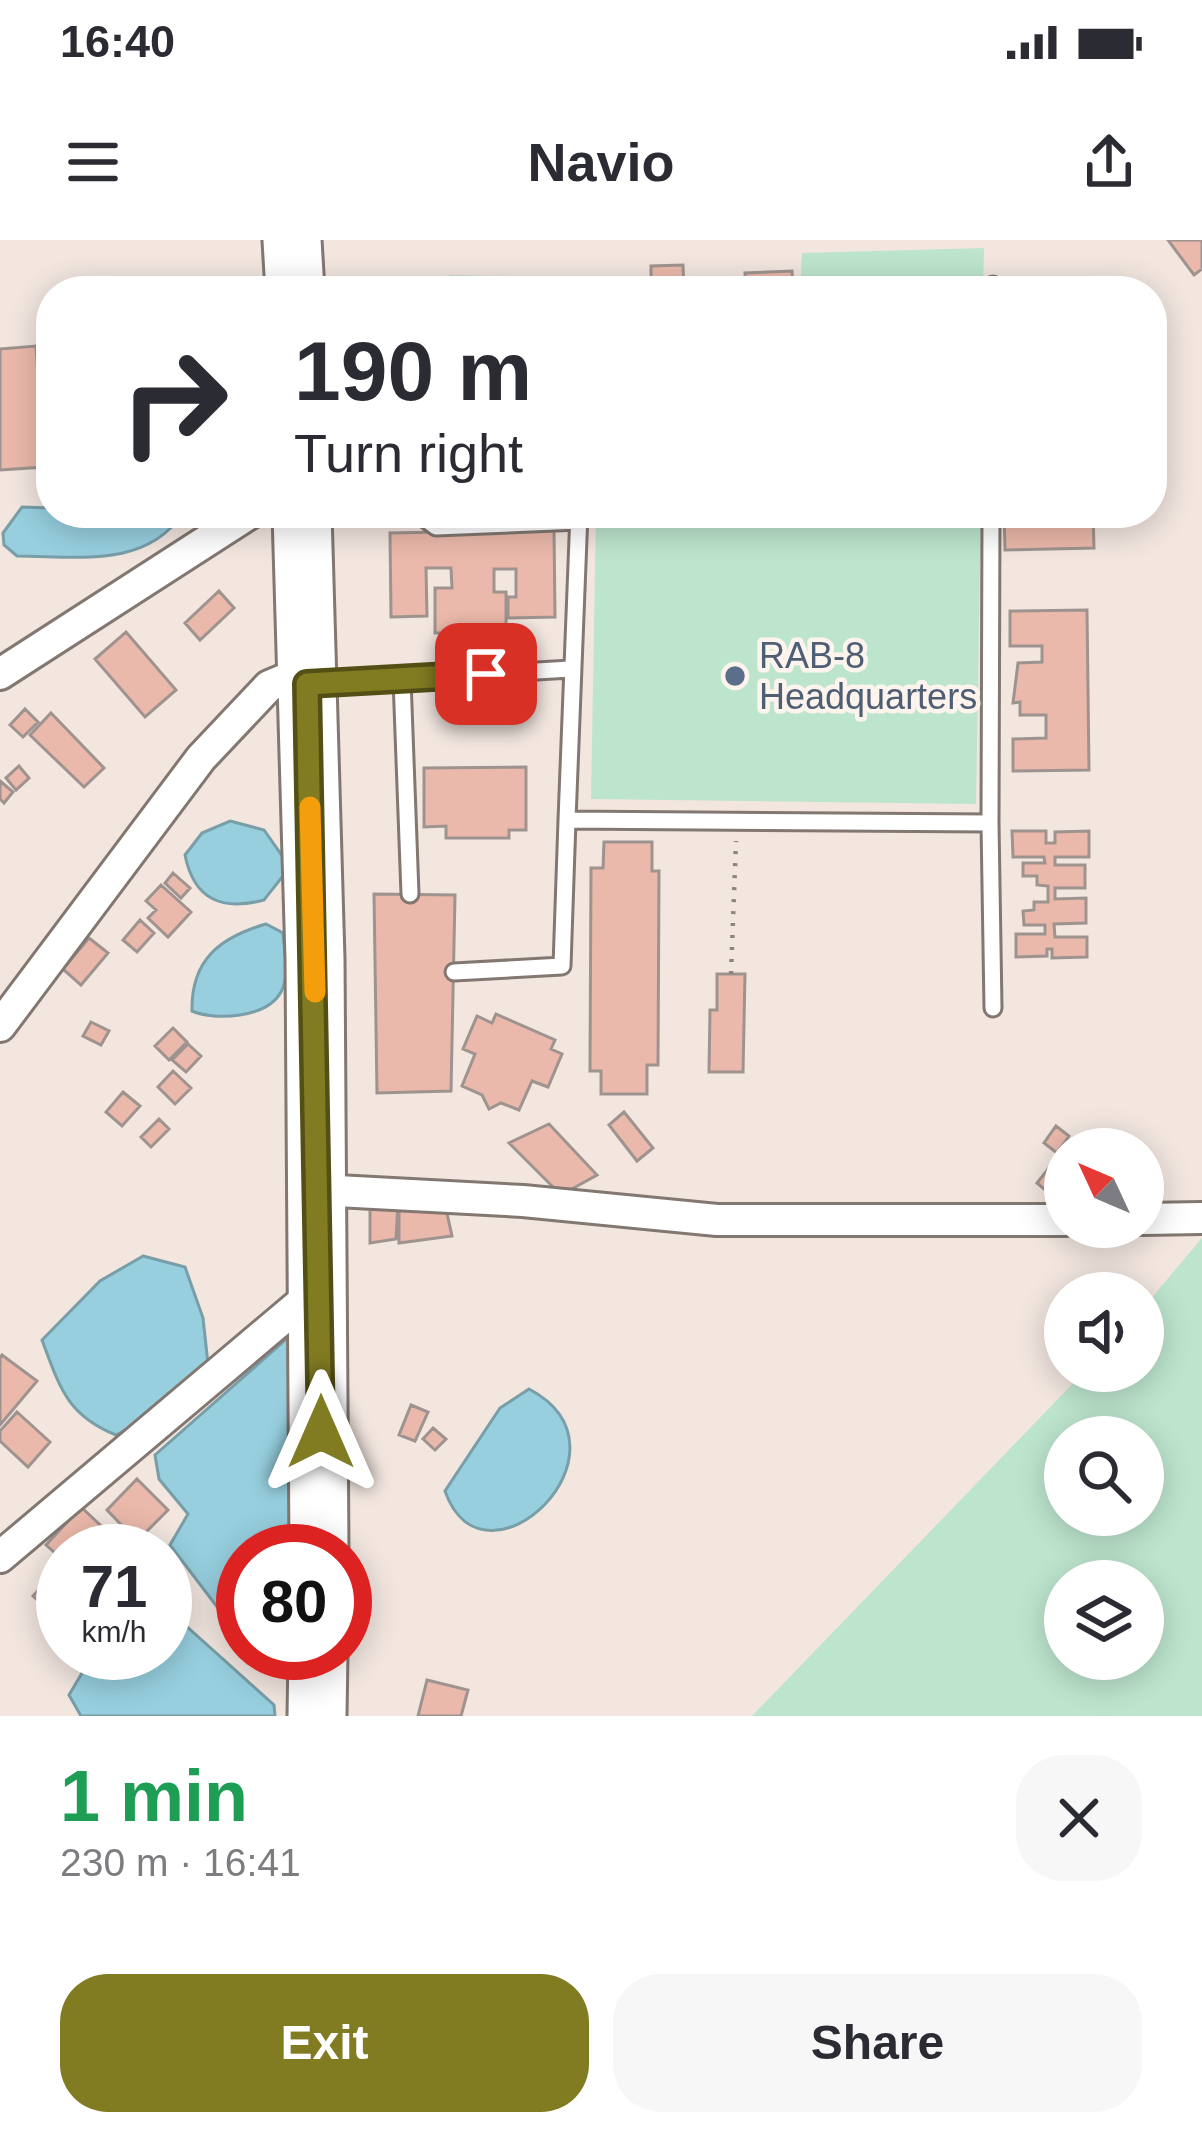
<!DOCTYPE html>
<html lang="en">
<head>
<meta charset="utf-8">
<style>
	body { margin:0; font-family:Helvetica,sans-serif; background:#f7f7f7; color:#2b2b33; height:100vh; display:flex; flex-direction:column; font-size:45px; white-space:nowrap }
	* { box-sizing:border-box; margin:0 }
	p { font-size:39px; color:#7c7c81 }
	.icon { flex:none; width:66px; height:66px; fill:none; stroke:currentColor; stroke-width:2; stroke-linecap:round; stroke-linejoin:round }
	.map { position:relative; height:1476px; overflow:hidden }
	.sheet { display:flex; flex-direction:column; background:#fff; flex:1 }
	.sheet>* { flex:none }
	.top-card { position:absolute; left:36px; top:36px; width:1131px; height:252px; border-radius:48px; box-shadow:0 6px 30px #0003; background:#fff; color:#2b2b33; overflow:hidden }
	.needle { width:78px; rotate:314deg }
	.fabs { position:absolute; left:1044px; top:888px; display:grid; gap:24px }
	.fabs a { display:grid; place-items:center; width:120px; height:120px; border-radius:50%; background:#fff; box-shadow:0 6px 30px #0003; font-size:60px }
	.speed { position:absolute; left:36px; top:1284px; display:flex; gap:24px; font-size:60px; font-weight:700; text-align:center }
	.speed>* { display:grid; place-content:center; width:156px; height:156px; border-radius:50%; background:#fff; box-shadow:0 6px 30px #0003; line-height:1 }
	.speed small { font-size:30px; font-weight:400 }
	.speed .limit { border:18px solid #d22; background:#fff; color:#111 }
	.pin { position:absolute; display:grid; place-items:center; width:102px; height:102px; color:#fff; margin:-51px; border-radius:24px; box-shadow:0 6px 18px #0006 }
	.me { position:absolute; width:132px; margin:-66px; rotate:0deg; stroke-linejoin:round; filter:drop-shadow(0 0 9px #0008) }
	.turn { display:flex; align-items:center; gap:42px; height:252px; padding:0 60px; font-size:54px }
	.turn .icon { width:156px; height:156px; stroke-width:2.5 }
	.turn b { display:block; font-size:84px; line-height:102px }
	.round { display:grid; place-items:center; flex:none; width:126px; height:126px; border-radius:48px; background:#f7f7f7 }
	.overview { display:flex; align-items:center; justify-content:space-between; height:204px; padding:0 60px }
	h1 { font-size:72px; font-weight:700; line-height:90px; color:#1e9e55 }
	.primary-button { display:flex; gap:24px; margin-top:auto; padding:24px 60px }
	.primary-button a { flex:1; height:138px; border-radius:48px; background:#817b21; color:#fff; font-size:48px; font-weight:700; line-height:138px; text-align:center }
	.primary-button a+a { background:#f7f7f7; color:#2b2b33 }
	.status { display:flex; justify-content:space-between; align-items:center; height:84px; padding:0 60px; background:#fff; direction:ltr }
	.status svg { height:33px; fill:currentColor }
	header { display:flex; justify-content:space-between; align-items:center; height:156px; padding:0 60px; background:#fff; font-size:54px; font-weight:700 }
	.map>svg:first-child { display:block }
	.green { fill:#bde5ce; fill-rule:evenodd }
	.water { fill:#97cfdf; stroke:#789ea8; stroke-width:3 }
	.building { fill:#ebb9ab; stroke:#9f938f; stroke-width:3 }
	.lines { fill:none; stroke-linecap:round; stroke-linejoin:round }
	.lane-casing { stroke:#827771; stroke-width:21 }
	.street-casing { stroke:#827771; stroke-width:36 }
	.highway-casing { stroke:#827771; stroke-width:63 }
	.path { stroke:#8b847f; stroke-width:4.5; stroke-dasharray:3 9; stroke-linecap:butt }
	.lane { stroke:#fff; stroke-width:15 }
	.street { stroke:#fff; stroke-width:30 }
	.highway { stroke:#fff; stroke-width:57 }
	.route-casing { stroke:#545015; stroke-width:30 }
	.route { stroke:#817b21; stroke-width:21 }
	.slow { stroke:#f59e0b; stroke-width:21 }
	.service-dot { fill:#5c6f8a; stroke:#fef4ee; stroke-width:4.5 }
	.labels { text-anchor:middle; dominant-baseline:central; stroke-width:9; stroke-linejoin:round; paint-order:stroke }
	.service-label { font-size:36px; fill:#4e5e75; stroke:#fef4ee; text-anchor:start }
</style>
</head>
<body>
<div class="status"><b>16:40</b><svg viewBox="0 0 49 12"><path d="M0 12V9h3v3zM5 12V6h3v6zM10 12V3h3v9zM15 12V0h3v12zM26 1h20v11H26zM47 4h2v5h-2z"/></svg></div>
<header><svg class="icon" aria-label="menu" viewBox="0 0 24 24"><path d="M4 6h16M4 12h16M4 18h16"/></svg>Navio<svg class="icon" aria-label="share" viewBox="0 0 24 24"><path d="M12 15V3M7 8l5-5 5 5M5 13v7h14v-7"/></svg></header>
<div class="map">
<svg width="1202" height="1476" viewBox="0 0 1202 1476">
	<rect width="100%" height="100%" fill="#f2e6df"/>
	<path class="green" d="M984,8L983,51H800L802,13Z
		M449,35L517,36L516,51H449Z
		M596,273H981L976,564L591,559Z
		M1202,998V1476H752L1085,1131H1143V1068ZM1065,1197H1143V1275H1065ZM1065,1341H1143V1419H1065Z"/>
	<path class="water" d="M22,267L51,268V273H183C146,329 76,316 17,316L4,305L3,293Z
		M230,581L264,590L285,620L283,636L264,660C222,671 194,660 185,615L202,593Z
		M266,684L283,693C284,711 290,736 281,752C267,778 215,781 192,771C191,721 218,698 266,684Z
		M143,1016L185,1027L203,1078L208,1124L169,1167L116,1195C67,1175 60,1148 42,1100L100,1041Z
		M291,1095L293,1311H243V1401L170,1305L188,1274L159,1239L155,1215Z
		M529,1149C644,1210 484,1362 445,1251L500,1168Z
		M165,1367L274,1465L275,1476H81L69,1455L94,1413H165Z"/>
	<path class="building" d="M1168,0H1202V29L1194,35Z
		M683,25L684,51H634L633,40L651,39V26Z
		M792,31L793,51H746L745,33Z
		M1076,44V49L1090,51H1034V45Z
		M36,106L44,227L0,230V109Z
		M1004,273H1093L1094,308L1005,310Z
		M554,290L555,377L508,378V357H516V329H494V352H506V392H494L495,415L453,416L452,393H435V348H452L451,328H426L427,376L391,377L390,293Z
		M219,351L234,368L200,400L185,383Z
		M1087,370L1089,530L1013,531V499L1046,498V475H1020V462L1013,463L1018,423L1042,422V406H1010V371Z
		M126,392L176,450L145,477L95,419Z
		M25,469L38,482L23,497L10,485Z
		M51,473L104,528L84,547L30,495Z
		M19,526L29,538L16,550L6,538Z
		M526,527V590H509V598H446V586L424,587V528Z
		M0,541L13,552L4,563L0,559Z
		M1012,591H1046V603H1055V592L1089,591V617H1055V625H1085V648H1055V659L1086,658V683L1054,684L1055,697H1087V717L1052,718V709H1047V716L1016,717V694H1045V685H1024L1023,671L1034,670V662H1048V646L1037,645V636H1023V623H1045L1044,617H1013Z
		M604,602H652V631H659L658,825H647V854H601V831H590L591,628H603Z
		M173,633L190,648L181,658L165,643Z
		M161,645L191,672L168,697L148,678L156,670L146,661Z
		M374,654L455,655L451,851L377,853Z
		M140,680L154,693L137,712L123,700Z
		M89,698L108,713L81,745L63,729Z
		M717,734H745L743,832H709L710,770H717Z
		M496,774L555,800L551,809L562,814L548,847L532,841L519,870L501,863L489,869L482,855L462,846L475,814L463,809L477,776L492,783Z
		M91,782L109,791L101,805L83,796Z
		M173,788L187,802L169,820L155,806Z
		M188,804L201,816L186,832L172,820Z
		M173,831L191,848L175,864L158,847Z
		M123,852L140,866L122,886L106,872Z
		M624,872L653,908L637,921L609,885Z
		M159,879L169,889L151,907L141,897Z
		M549,884L597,935L561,955L509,903Z
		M1056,886L1069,896L1057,913L1044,903Z
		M1048,929L1063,941L1051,955L1037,943Z
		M399,960L446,969L452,996L399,1003Z
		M398,963L396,999L370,1003V964Z
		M2,1115L37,1141L0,1185V1118Z
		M411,1165L428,1172L415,1201L399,1195Z
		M17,1172L50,1202L28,1227L0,1201V1191Z
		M433,1188L446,1199L435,1210L423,1199Z
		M137,1239L168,1270L137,1301L107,1270Z
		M81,1267L113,1297L99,1311H63V1320L46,1305Z
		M118,1298L133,1311H106Z
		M59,1329L63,1333V1384L33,1356Z
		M427,1440L468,1450L461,1476H418Z"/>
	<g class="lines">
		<g class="lane-casing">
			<path id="lane" d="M993,51V45
				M417,273L436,287L579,281
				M579,273L567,580L990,583L991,273
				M402,439L410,654
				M316,444L570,429
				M990,583L993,768
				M454,732L562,726L567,580"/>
		</g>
		<g class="street-casing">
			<path id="street" d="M0,434L250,273
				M0,786L201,518L269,446L307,430
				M318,950L523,961L717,980H1065
				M1143,979L1202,978
				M0,1317L320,1047"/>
		</g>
		<g class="highway-casing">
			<path id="highway" d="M292,0L295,51
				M302,273L315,719L319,1311
				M317,1476L318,1413"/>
		</g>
		<path class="path" d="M731,734L736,601"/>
		<use href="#lane" class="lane"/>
		<use href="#street" class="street"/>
		<use href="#highway" class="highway"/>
	</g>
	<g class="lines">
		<g class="route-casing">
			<path id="route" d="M321,1192L307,444L486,434"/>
		</g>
		<use href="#route" class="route"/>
		<path class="slow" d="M310,567L315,752"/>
	</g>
	<circle class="service-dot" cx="735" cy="436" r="12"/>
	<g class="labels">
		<g class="service-label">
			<text x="759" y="415">RAB-8<tspan x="759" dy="41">Headquarters</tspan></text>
		</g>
	</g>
</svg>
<div class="fabs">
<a><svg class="needle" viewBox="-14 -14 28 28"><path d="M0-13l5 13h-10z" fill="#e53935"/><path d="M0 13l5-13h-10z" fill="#7c7c81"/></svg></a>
<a><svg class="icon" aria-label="sound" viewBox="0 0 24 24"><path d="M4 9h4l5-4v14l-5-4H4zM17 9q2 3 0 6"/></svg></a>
<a><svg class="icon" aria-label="search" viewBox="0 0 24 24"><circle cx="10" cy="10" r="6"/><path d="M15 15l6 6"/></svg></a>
<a><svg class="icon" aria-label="layers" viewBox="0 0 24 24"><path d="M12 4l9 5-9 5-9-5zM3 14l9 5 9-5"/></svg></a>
</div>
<div class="speed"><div>71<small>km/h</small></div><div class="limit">80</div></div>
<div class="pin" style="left:486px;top:434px;background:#d93025"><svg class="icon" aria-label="arrive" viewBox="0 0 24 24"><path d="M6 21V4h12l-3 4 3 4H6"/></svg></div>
<svg class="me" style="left:321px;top:1192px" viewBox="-20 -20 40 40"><path d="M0-17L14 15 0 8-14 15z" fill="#817b21" stroke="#fff" stroke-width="4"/></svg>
<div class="top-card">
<div class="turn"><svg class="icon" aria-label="right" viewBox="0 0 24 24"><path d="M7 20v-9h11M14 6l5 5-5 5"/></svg><div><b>190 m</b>Turn right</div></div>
</div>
</div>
<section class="sheet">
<div class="overview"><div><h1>1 min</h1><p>230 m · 16:41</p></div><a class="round"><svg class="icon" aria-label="close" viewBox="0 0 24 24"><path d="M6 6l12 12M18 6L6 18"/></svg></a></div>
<div class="primary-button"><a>Exit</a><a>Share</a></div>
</section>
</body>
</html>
